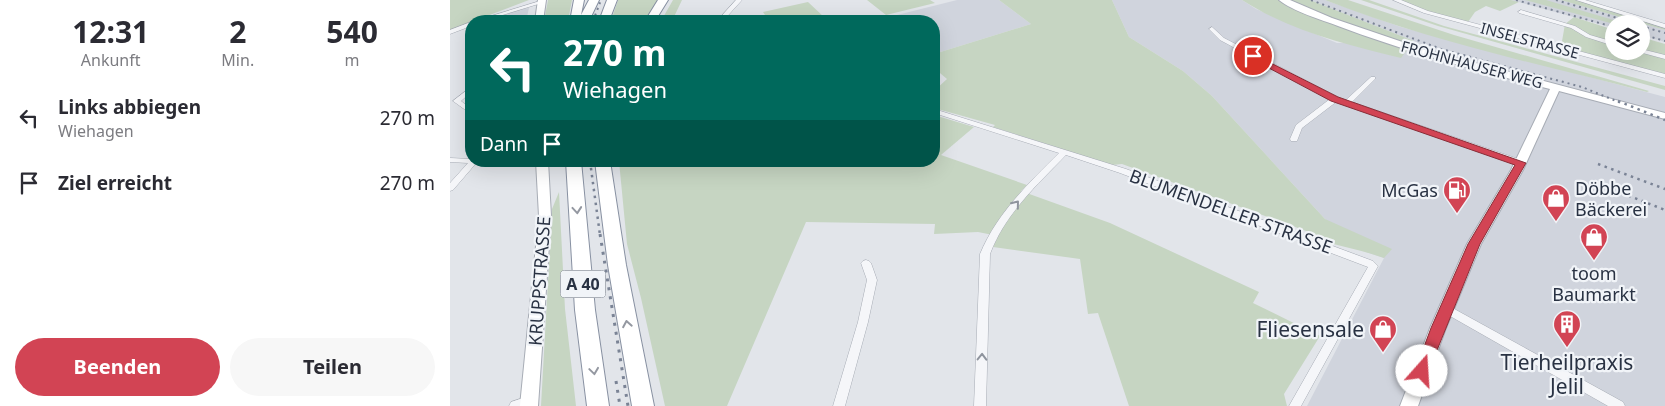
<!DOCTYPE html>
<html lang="de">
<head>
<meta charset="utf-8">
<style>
	body { margin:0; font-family:"Noto Sans",sans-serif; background:#f7f7f7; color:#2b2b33; height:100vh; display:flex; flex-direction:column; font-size:19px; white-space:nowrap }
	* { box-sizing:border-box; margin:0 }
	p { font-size:16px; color:#7c7c81 }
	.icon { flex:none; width:28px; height:28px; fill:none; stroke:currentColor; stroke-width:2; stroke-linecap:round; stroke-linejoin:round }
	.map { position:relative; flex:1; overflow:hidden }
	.side { display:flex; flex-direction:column; background:#fff; width:450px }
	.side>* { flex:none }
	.hud { position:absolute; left:15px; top:15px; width:475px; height:152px; border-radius:20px; box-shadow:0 5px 20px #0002; background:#00695c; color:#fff; overflow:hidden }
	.controls { position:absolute; left:1155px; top:15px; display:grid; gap:10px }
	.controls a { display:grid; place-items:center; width:45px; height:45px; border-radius:50%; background:#fff; box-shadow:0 5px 20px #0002; font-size:25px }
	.pin { position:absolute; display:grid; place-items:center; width:42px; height:42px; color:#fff; margin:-21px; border:2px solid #fff; border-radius:50%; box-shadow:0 1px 5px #0007 }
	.me { position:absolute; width:55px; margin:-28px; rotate:19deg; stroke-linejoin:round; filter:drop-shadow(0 0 4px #0008) }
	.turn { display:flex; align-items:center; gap:18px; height:105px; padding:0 15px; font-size:22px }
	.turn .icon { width:65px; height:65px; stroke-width:2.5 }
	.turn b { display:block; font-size:35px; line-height:42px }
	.then { display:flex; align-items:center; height:48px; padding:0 15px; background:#0003; gap:10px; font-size:19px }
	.eta { display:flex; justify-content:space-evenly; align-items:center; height:85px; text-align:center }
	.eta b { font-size:30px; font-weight:700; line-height:35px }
	.cta { display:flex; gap:10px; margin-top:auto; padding:10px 15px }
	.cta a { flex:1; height:58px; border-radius:30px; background:#d24454; color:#fff; font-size:20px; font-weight:700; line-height:58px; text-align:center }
	.cta a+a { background:#f7f7f7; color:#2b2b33 }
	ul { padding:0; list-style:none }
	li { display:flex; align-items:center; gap:15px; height:65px; padding:0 15px }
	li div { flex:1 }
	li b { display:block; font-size:19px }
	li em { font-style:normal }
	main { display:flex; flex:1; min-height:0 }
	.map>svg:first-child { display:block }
	.built { fill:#d0d4dd }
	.green { fill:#c6d5c2 }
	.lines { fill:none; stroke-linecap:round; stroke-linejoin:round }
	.street-casing { stroke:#a7acb5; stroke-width:1 }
	.secondary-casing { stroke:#a7acb5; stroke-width:2 }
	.highway-casing { stroke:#8891a2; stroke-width:2 }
	.street { fill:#f5f6f9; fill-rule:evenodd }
	.secondary { fill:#fff; fill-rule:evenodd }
	.highway { fill:#fff; fill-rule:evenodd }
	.rail-far2 { stroke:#7a8395; stroke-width:2; stroke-dasharray:2 4; stroke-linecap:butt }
	.rail-far1 { stroke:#7a8395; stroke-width:2.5; stroke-dasharray:2.5 4.5; stroke-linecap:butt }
	.rail { stroke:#7a8395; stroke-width:3; stroke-dasharray:3 6; stroke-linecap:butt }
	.oneway { stroke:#8f949e }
	.oneway2 { stroke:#9498a1 }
	.route { fill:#d24454; stroke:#882c37 }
	.labels { text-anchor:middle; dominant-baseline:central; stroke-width:4.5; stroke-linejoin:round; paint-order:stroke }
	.far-street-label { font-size:15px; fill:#293243; stroke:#f1f4f8 }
	.shield { fill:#f1f4f8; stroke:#656c79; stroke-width:1 }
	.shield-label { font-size:16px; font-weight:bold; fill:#293243 }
	.poi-label { font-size:18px; fill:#293243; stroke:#f1f4f8; text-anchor:start }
	.street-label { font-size:18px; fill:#293243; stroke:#f1f4f8 }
	.near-poi-label { font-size:21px; fill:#293243; stroke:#f1f4f8; text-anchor:end }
</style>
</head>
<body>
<main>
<section class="side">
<div class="eta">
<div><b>12:31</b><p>Ankunft</p></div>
<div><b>2</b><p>Min.</p></div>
<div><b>540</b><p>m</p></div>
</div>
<ul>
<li><svg class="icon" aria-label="left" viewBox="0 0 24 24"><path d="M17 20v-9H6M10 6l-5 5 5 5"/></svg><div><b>Links abbiegen</b><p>Wiehagen</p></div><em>270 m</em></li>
<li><svg class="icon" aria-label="arrive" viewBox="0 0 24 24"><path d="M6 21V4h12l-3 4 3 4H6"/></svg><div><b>Ziel erreicht</b></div><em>270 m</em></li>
</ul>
<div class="cta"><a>Beenden</a><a>Teilen</a></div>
</section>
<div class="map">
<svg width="1215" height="406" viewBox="0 0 1215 406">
	<rect width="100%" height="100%" fill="#e2e5ea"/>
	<path class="built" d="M507,0H549L581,24L484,54V21H423Z
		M662,0H792L806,9L887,43L964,41L860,0H875L951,27L1215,97V406H857L934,258L916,252L875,219L762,96L733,71L679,37Z
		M1061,0H1113L1215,30V42L1191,35V24H1164V28Z
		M79,8L76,21H33L63,11Z"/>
	<path class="green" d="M0,0H79L0,30Z
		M98,0H122L118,21H94Z
		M168,0H209L196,21H161Z
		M223,0H232L222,21H211Z
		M417,0H480L485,3L436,15Z
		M549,0H662L679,37L733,71L762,96L875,219L942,249L934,258C909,249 882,245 857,236L859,232L672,164L662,165L543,127L545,125L484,108V91L497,79L484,68V54L581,24Z
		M792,0H860L964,41L951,58C897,45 840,31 792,0Z
		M875,0H898L1004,35L1199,91L1197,92C1089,64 979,41 875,0Z
		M911,0H919L994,26L1215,86V90L988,26Z
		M948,0H1061L1069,2L1050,11L1036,6L1025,12L1018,22L976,11Z
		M1075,0H1096L1177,24H1164Z
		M1111,0H1127L1215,28V30Z
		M358,2L374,17L356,21H319L313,12Z
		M1124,17L1164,30V51H1191V37L1215,44V74L1111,47L1115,24Z
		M484,115L524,127L491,155L577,185L571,191L660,223L809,292L803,303L870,336L834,394L837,406H679L648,313L638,314L630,259L543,247L548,236L528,232L484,234L485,224L356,222L277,406H215L191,298L177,244L169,161H484Z
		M109,192L115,309L126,406H91L102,209Z"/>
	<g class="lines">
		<g class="street-casing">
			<path id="street" d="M286,0H292L273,21H267Z
				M943,0H951L978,11L1215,74V78L974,13Z
				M1126,0H1135L1215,24V28Z
				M90,1L95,2L33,21H25Z
				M1071,10L1125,26L1140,35L1164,42V46L1136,37L1121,28L1069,13L1068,12Z
				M21,22V26L0,34V30Z
				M762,27L774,38L888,97L896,100L921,77H925V79L902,102L1074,161L1075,163L1074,165H1068L886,102L852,128L847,141H841L840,139L846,125L880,99L770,40L759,29Z
				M1191,49L1215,55V59L1189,52L1188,51H1191Z
				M21,87V92L11,101L21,109V114L3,101Z
				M484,109L676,169L923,261L928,266L851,406H839L918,267L670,173L616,155C586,186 555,214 540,254L536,406H524L530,254C547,213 578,184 609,153L484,113Z
				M0,158L21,159V161H28L3,190L0,191V183L18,163L0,162Z
				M416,260L419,261L421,263L427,280L418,322L395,406H383L408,322L417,280L411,263L413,261Z
				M997,305L1173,402L1175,406H1158L993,312L992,309L993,306Z
				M79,396L83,397L85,401L83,405L79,406H59L61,402Z"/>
		</g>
		<g class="secondary-casing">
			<path id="secondary" d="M88,0H96L93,21H85Z
				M829,0H840L882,18L976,50L1215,113V119L1109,91L1073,170L1031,244L996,328L968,406H950L980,328L1017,244L1061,170L1100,89C1028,71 957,52 888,26C872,20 842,11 829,0Z
				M86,161H98L101,216L88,406H70L89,216Z"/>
		</g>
		<g class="highway-casing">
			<path id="highway" d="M124,0H134L131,15L139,0H149L139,21H120Z
				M157,0H167L159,21H149Z
				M208,0H218L205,21H195Z
				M116,161H131L145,310L159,406H137L125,310Z
				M145,161H160L176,265L204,406H182L158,265Z"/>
		</g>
		<use href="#street" class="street"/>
		<use href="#secondary" class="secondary"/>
		<use href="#highway" class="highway"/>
		<path class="rail-far2" d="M861,0L991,49L1132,87L1171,103
			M1066,0L1164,27
			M1106,0L1188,24
			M143,21L151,0
			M1191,26L1215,33
			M1191,34L1215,41"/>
		<path class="rail-far1" d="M1168,101L1215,120
			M140,161L150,235
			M1148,164L1215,189
			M1172,193L1215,210"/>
		<path class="rail" d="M150,234L178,406
			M166,381L170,406"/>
	</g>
	<defs><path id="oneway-chevron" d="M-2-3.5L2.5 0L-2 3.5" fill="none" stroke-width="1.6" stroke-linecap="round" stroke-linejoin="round" transform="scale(1.25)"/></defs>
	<g class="oneway">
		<use href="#oneway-chevron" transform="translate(566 204) rotate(-51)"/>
		<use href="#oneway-chevron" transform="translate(532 357) rotate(-89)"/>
	</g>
	<g class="oneway2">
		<use href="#oneway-chevron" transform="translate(127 210) rotate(85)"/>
		<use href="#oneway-chevron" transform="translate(177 324) rotate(-100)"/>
		<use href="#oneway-chevron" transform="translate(144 371) rotate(82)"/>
	</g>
	<path class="route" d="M803,54L888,97L1076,163L1030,244L977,375L972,377L967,375L965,371L981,328L1018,244L1065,165L881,101L800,58V55Z"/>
	<defs>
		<g id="fuel-pin" transform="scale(1.4375)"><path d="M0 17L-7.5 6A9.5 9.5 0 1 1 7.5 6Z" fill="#d24454" stroke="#f1f4f8"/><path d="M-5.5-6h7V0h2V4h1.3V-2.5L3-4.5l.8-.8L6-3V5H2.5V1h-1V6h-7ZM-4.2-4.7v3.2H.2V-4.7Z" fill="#fff"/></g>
		<g id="shop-pin" transform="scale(1.4375)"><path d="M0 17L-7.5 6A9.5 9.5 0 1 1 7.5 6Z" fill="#d24454" stroke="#f1f4f8"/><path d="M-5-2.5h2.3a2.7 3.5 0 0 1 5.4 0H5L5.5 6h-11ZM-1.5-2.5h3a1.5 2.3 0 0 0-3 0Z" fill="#fff"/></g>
		<g id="building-pin" transform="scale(1.4375)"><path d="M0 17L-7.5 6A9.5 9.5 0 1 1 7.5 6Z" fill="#d24454" stroke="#f1f4f8"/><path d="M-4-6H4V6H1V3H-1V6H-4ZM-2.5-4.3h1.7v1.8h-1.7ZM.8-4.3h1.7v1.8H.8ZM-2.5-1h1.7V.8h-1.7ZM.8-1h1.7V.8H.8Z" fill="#fff"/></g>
	</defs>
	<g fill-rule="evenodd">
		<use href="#fuel-pin" x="1007" y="190"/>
		<use href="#shop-pin" x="1106" y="198"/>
		<use href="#shop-pin" x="1144" y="237"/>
		<use href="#building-pin" x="1117" y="324"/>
		<use href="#shop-pin" x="933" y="329"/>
	</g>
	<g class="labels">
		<g class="far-street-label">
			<text transform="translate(1080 40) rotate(15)">INSELSTRASSE</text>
			<text transform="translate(1022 64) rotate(15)">FROHNHAUSER WEG</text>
		</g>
		<rect class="shield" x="110.5" y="270.5" width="45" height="27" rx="4"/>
		<g class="shield-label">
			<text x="133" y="284">A 40</text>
		</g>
		<g class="poi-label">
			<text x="1125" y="188">Döbbe<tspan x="1125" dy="21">Bäckerei</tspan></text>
			<text x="988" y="190" text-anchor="end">McGas</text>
			<text x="1144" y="273" text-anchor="middle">toom<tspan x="1144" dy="21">Baumarkt</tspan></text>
		</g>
		<g class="street-label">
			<text transform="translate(781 211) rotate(20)">BLUMENDELLER STRASSE</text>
			<text transform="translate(89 281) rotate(-86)">KRUPPSTRASSE</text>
		</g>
		<g class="near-poi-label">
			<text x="914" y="329">Fliesensale</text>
			<text x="1117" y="362" text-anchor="middle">Tierheilpraxis<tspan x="1117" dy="24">Jelil</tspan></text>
		</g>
	</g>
</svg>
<div class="controls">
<a><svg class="icon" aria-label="layers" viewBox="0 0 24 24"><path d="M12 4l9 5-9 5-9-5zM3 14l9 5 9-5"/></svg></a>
</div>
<div class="pin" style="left:803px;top:56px;background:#d93025"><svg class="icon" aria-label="arrive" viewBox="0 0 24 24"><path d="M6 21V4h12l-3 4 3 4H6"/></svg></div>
<svg class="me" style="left:972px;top:371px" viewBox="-20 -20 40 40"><circle r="19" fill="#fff"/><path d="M0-13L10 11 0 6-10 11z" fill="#d24454"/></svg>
<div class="hud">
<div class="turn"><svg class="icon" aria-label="left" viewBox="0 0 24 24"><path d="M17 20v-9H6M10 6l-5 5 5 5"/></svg><div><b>270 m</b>Wiehagen</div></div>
<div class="then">Dann<svg class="icon" aria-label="arrive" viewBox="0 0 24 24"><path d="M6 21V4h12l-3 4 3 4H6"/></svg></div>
</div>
</div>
</main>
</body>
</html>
